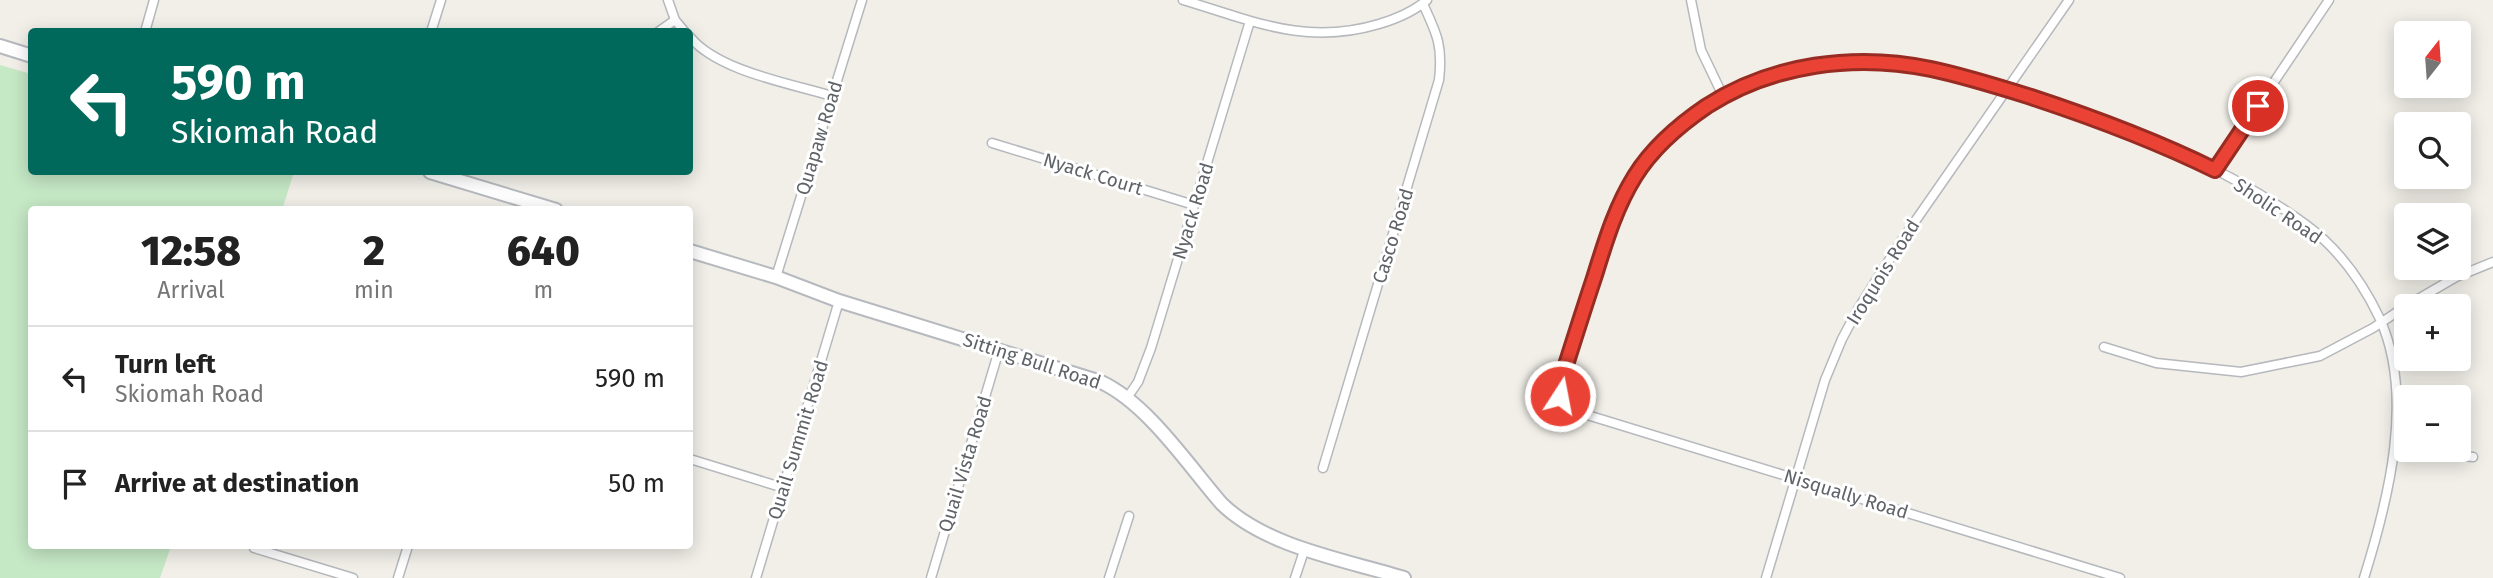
<!DOCTYPE html>
<html lang="en">
<head>
<meta charset="utf-8">
<style>
	body { margin:0; font-family:"Fira Sans",sans-serif; background:#f6f6f6; color:#222; height:100vh; display:flex; flex-direction:column; font-size:26px; white-space:nowrap }
	* { box-sizing:border-box; margin:0 }
	p { font-size:23px; color:#767676 }
	.icon { flex:none; width:38px; height:38px; fill:none; stroke:currentColor; stroke-width:2; stroke-linecap:round; stroke-linejoin:round }
	.map { position:relative; flex:1; overflow:hidden }
	.side { position:absolute; left:28px; top:206px; width:665px; height:343px; display:flex; flex-direction:column; background:#fff; border-radius:7px; box-shadow:0 4px 18px #0003 }
	.side>* { flex:none }
	.banner { position:absolute; left:28px; top:28px; width:665px; height:147px; border-radius:7px; box-shadow:0 4px 18px #0003; background:#00695c; color:#fff; overflow:hidden }
	.needle { width:46px; rotate:17deg }
	.fabs { position:absolute; left:2394px; top:21px; display:grid; gap:14px }
	.fabs a { display:grid; place-items:center; width:77px; height:77px; border-radius:7px; background:#fff; box-shadow:0 4px 18px #0003; font-size:35px }
	.pin { position:absolute; display:grid; place-items:center; width:60px; height:60px; color:#fff; margin:-30px; border:4px solid #fff; border-radius:50%; box-shadow:0 2px 7px #0007 }
	.me { position:absolute; width:77px; margin:-38px; rotate:11deg; stroke-linejoin:round; filter:drop-shadow(0 0 5px #0008) }
	.turn { display:flex; align-items:center; gap:24px; height:147px; padding:0 28px; font-size:32px }
	.turn .icon { width:91px; height:91px; stroke-width:2.5 }
	.turn b { display:block; font-size:49px; line-height:60px }
	.eta { display:flex; justify-content:space-evenly; align-items:center; height:119px; text-align:center }
	.eta b { font-size:42px; font-weight:800; line-height:49px }
	ul { padding:0; list-style:none }
	li { display:flex; align-items:center; gap:21px; height:105px; padding:0 28px; border-top:2px solid #e0e0e0 }
	li div { flex:1 }
	li b { display:block; font-size:26px }
	li em { font-style:normal }
	.map>svg:first-child { display:block }
	.green { fill:#c5e8c5 }
	.lines { fill:none; stroke-linecap:round; stroke-linejoin:round }
	.street-casing { stroke:#b5b8bc; stroke-width:11 }
	.secondary-casing { stroke:#b6babf; stroke-width:16 }
	.street { stroke:#fff; stroke-width:8 }
	.secondary { stroke:#fff; stroke-width:12 }
	.route-casing { stroke:#982c22; stroke-width:18 }
	.route { stroke:#ea4335; stroke-width:12 }
	.labels { text-anchor:middle; dominant-baseline:central; stroke-width:6; stroke-linejoin:round; paint-order:stroke }
	.street-label { font-size:19px; fill:#5f6368; stroke:#fff }
</style>
</head>
<body>
<div class="map">
<svg width="2493" height="578" viewBox="0 0 2493 578">
	<rect width="100%" height="100%" fill="#f1efe8"/>
	<path class="green" d="M0,65L31,74L32,172H294L282,210H32V546H171L160,578H0Z"/>
	<g class="lines">
		<g class="street-casing">
			<path id="street" d="M668,0L675,20L685,32
				M1183,0C1253,21 1306,46 1379,24C1396,19 1413,12 1427,0
				M1691,0L1701,50L1723,96
				M145,32L154,0
				M431,32L441,0
				M658,32L675,20
				M690,37C718,71 789,83 832,96
				M992,143L1194,205
				M2215,170L2329,0
				M776,277L862,0
				M2406,306L2456,277L2493,262
				M2104,347L2156,363L2241,372L2320,356L2373,328L2406,306
				M1127,398L1138,382L1151,348L1250,21
				M2394,450L2473,457
				M690,459L784,488
				M1323,468L1439,80C1443,46 1437,34 1423,4
				M254,546V548L353,578
				M398,578L408,546
				M756,578L839,301
				M931,578L999,350
				M1109,578L1129,516
				M1295,578L1305,548
				M1766,578L1825,380L1842,339L1858,309L1900,243L2069,0
				M2120,578L1571,410C1562,402 1560,396 1560,385C1571,350 1582,316 1593,281C1610,226 1627,174 1671,133C1720,88 1784,65 1850,63C1913,62 1970,78 2029,97C2126,127 2222,164 2305,224C2338,248 2363,283 2380,319C2415,397 2388,501 2364,578"/>
		</g>
		<g class="secondary-casing">
			<path id="secondary" d="M0,46L32,56
				M430,172L556,210
				M690,251L776,277L839,301L1101,382C1148,404 1188,465 1222,504C1266,547 1346,560 1404,578"/>
		</g>
		<use href="#street" class="street"/>
		<use href="#secondary" class="secondary"/>
	</g>
	<g class="lines">
		<g class="route-casing">
			<path id="route" d="M1560,396V384C1571,349 1582,314 1594,278C1605,243 1615,208 1635,176C1653,147 1679,125 1707,106C1772,64 1855,53 1931,69C1964,76 1996,86 2028,96C2092,117 2154,140 2215,170L2258,106"/>
		</g>
		<use href="#route" class="route"/>
	</g>
	<g class="labels">
		<g class="street-label">
			<text transform="translate(819 138) rotate(-73)">Quapaw Road</text>
			<text transform="translate(1093 174) rotate(17)">Nyack Court</text>
			<text transform="translate(1193 211) rotate(-73)">Nyack Road</text>
			<text transform="translate(2278 211) rotate(34)">Sholic Road</text>
			<text transform="translate(1393 236) rotate(-73)">Casco Road</text>
			<text transform="translate(1883 272) rotate(-58)">Iroquois Road</text>
			<text transform="translate(1032 361) rotate(18)">Sitting Bull Road</text>
			<text transform="translate(798 440) rotate(-73)">Quail Summit Road</text>
			<text transform="translate(965 464) rotate(-73)">Quail Vista Road</text>
			<text transform="translate(1846 494) rotate(17)">Nisqually Road</text>
		</g>
	</g>
</svg>
<div class="fabs">
<a><svg class="needle" viewBox="-14 -14 28 28"><path d="M0-13l5 13h-10z" fill="#e53935"/><path d="M0 13l5-13h-10z" fill="#767676"/></svg></a>
<a><svg class="icon" aria-label="search" viewBox="0 0 24 24"><circle cx="10" cy="10" r="6"/><path d="M15 15l6 6"/></svg></a>
<a><svg class="icon" aria-label="layers" viewBox="0 0 24 24"><path d="M12 4l9 5-9 5-9-5zM3 14l9 5 9-5"/></svg></a>
<a>+</a>
<a>−</a>
</div>
<div class="pin" style="left:2258px;top:106px;background:#d93025"><svg class="icon" aria-label="arrive" viewBox="0 0 24 24"><path d="M6 21V4h12l-3 4 3 4H6"/></svg></div>
<svg class="me" style="left:1560px;top:396px" viewBox="-20 -20 40 40"><circle r="17" fill="#ea4335" stroke="#fff" stroke-width="3"/><path d="M0-11L8 9 0 5-8 9z" fill="#fff"/></svg>
<div class="banner">
<div class="turn"><svg class="icon" aria-label="left" viewBox="0 0 24 24"><path d="M17 20v-9H6M10 6l-5 5 5 5"/></svg><div><b>590 m</b>Skiomah Road</div></div>
</div>
<section class="side">
<div class="eta">
<div><b>12:58</b><p>Arrival</p></div>
<div><b>2</b><p>min</p></div>
<div><b>640</b><p>m</p></div>
</div>
<ul>
<li><svg class="icon" aria-label="left" viewBox="0 0 24 24"><path d="M17 20v-9H6M10 6l-5 5 5 5"/></svg><div><b>Turn left</b><p>Skiomah Road</p></div><em>590 m</em></li>
<li><svg class="icon" aria-label="arrive" viewBox="0 0 24 24"><path d="M6 21V4h12l-3 4 3 4H6"/></svg><div><b>Arrive at destination</b></div><em>50 m</em></li>
</ul>
</section>
</div>
</body>
</html>
